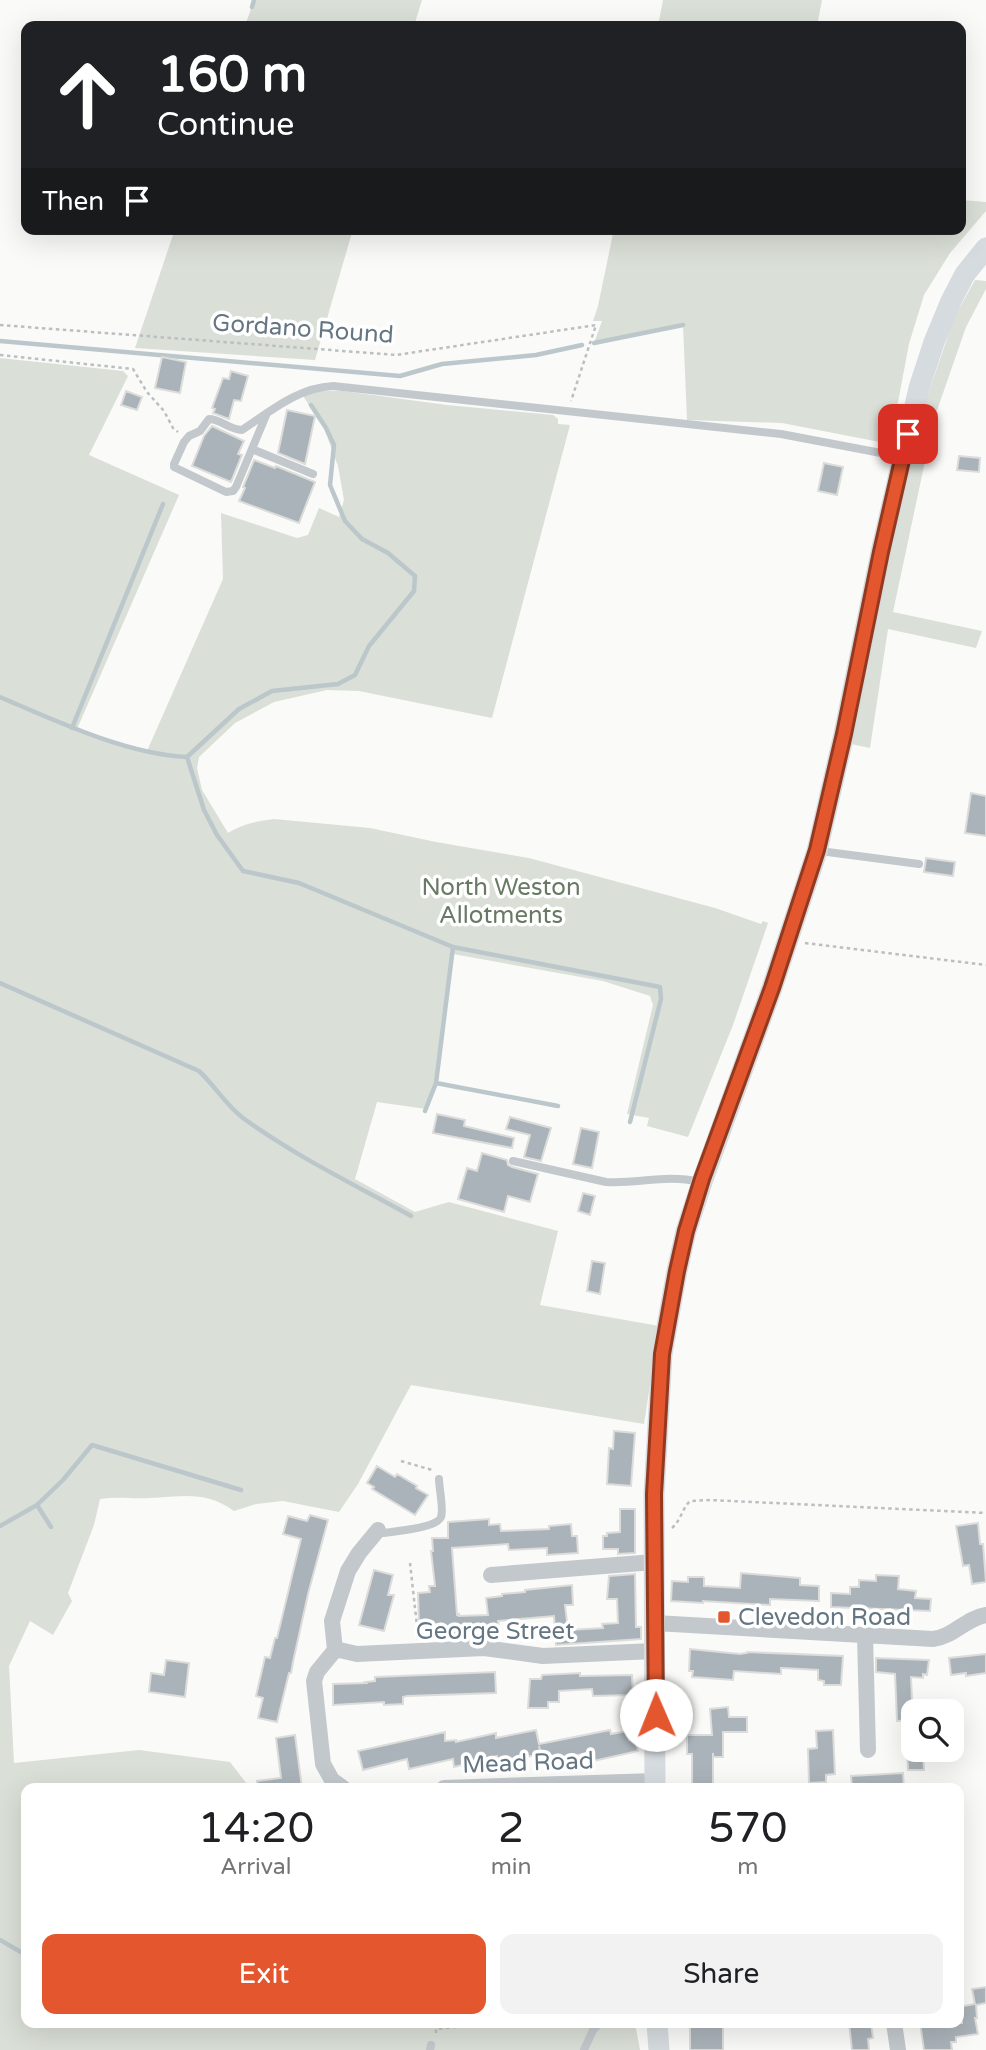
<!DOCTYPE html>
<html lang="en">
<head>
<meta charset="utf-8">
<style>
	body { margin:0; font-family:"Varela Round",sans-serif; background:#f2f2f2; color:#202124; height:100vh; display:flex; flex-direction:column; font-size:26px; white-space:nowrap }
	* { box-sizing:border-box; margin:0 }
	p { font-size:23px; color:#757577 }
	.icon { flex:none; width:38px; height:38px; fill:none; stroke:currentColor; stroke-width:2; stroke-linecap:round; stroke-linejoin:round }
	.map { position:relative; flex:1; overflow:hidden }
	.side { position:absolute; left:21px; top:1783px; width:943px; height:245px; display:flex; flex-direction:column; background:#fff; border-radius:14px; box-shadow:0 7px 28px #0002 }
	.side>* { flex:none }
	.banner { position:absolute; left:21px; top:21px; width:945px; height:214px; border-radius:14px; box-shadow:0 7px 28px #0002; background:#202124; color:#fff; overflow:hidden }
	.controls { position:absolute; left:901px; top:1699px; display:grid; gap:14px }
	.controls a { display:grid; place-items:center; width:63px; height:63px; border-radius:14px; background:#fff; box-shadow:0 7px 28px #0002; font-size:35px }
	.pin { position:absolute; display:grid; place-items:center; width:60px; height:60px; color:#fff; margin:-30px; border-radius:14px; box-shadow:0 4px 10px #0006 }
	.me { position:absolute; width:77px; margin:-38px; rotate:359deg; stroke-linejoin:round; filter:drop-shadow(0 0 5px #0008) }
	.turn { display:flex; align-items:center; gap:24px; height:147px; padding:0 21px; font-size:32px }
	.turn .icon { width:91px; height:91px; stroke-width:2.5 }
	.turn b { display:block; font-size:49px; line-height:60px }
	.then { display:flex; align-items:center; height:66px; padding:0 21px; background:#0003; gap:14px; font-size:26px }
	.eta { display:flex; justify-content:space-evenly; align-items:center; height:119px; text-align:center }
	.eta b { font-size:42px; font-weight:600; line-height:49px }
	.cta { display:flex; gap:14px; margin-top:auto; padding:14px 21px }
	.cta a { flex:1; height:80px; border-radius:14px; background:#e4572e; color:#fff; font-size:28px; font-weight:600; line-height:80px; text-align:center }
	.cta a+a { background:#f2f2f2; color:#202124 }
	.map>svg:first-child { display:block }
	.green { fill:#dadfd7 }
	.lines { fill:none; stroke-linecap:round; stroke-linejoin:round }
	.stream { stroke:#bbc7cb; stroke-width:4.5 }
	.building { fill:#aab3b9; stroke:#dcdcda; stroke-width:2 }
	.path { stroke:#bbbfc2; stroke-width:2.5; stroke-dasharray:3.5 3.5; stroke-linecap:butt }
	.service { stroke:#c3c8cc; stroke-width:8 }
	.minor { stroke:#c3c8cc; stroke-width:16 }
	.secondary { stroke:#d6dbdf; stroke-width:21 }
	.route-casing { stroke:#94391e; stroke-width:18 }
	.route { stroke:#e4572e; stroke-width:12 }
	.poi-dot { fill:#e4572e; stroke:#fff; stroke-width:2.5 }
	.labels { text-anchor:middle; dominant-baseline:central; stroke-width:7; stroke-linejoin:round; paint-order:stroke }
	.street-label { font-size:24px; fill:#657683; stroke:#fff }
	.park-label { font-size:24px; fill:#687a64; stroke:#fff }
	.poi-label { font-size:24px; fill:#657683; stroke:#fff; text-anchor:start }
</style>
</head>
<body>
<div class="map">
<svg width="986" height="2050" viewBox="0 0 986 2050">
	<rect width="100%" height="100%" fill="#fafaf8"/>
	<path class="green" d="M254,0H422L414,26H245Z
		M663,0H822L817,26H658Z
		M961,200L986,202V211L950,253L924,295L909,344L890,444L782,423L687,420L683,325L594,343L602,321H593L598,306L614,229H961Z
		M175,229H353L315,360L135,348Z
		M975,280L986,281V289L966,327L934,419L893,612L982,631L976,648L888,629L870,748L851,744L901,500L922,412L954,318Z
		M0,358L123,371L128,376L89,455L179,495L77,729L147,751L223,579L221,513L297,538L308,535L319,508L339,517L344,500L338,466L324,428L303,396L318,391H343L447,405L553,415L558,419V424L570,425L492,718L359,691L327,690L274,702L235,723L199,757L197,768L202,790L228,833C242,824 258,821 274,819L370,828L436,842L529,858L715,908L761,924L763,921L768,923L733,1025L688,1137L647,1126L649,1118L627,1114L653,1005L650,996L603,981L453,954L436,1083L426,1109L377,1102L355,1179L415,1212L449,1202L558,1231L540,1305L659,1326L644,1424L411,1385L358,1484L339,1512L283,1501L256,1504L234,1511C204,1490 183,1497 149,1498C132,1499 117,1496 100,1499L94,1525L68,1593L72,1601L53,1635L30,1621L9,1666L14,1763L139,1750L230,1762L250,1788H26V2023H635L640,2050H0Z"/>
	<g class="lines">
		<path class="stream" d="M252,7L254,0
			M0,341L400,376L442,364L536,355L582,345
			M594,343L683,325
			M0,697C56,721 126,754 187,757L239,709L272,691L338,684L355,675L369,646L414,591L415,576L388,553L362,539L345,521L330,485L334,445L326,428L311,405
			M72,728L163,504
			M187,757L204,810L217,835L243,871L299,883L453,947L660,987L661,999L630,1122
			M0,983L199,1071C215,1086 226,1105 243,1118C295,1156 355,1185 411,1216
			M436,1083L558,1106
			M425,1111L436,1083L453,947
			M37,1505L51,1527
			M0,1526L37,1505L63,1480L92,1445L241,1490
			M0,1940L26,1955"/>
	</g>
	<path class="building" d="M162,357L186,362L180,393L155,388Z
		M231,371L248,376L241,401L234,400L229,419L213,413L215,409L212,408L223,378L229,379Z
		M126,391L142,397L137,410L121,405Z
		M287,410L315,416L305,464L278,453Z
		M212,426L244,441L238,454L242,455L231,482L192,466L204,436Z
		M959,456L980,458L979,472L957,470Z
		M254,460L275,468L276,466L315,482L299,523L239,501L245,488L243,487Z
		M824,463L843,467L837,495L818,491Z
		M971,793L986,796V836L965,833Z
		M926,858L955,862L953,876L924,872Z
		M437,1114L465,1120L464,1126L514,1138L512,1148L433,1133Z
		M510,1117L551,1128L541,1161L524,1157L530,1135L506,1129Z
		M581,1128L599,1132L592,1168L573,1164Z
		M482,1153L507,1160L508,1165L512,1167L538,1174L530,1202L508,1196L504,1212L458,1199L467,1168L477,1171Z
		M583,1193L595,1196L590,1215L578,1211Z
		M592,1261L605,1263L600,1294L587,1291Z
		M614,1431L635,1433L631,1486L607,1484L609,1448L613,1449Z
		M377,1466L395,1477L397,1474L417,1486L416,1488L428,1495L415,1515L372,1489L374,1487L367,1483Z
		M620,1509H635V1553L618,1554V1549H603V1536H607V1533L620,1532Z
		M310,1515L328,1520L308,1594L293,1662L291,1673H289L277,1722L258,1718L263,1698L256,1696L265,1657L270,1658L275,1638H277L301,1539L283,1534L288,1516L307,1521Z
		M489,1519V1525L500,1524L501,1531L549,1529V1526L571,1524L572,1536H577L578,1553L547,1555V1548L509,1550L508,1544L452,1548L457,1615L459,1614V1616L488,1615L486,1598L502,1596V1594L525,1592V1590L572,1585L573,1605H565L568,1630L603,1628L602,1624L618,1623L617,1599H607L609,1576L635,1574L636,1627H641V1639L556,1645L554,1616L498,1621L499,1627L460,1631V1636L440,1637L439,1624L419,1625L418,1593L430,1592L429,1586H435L431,1551H433L432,1538H448V1522Z
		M978,1523L980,1544H983L986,1582L972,1584L969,1565L963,1566L956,1526Z
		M374,1570L393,1575L388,1595H394L384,1631L359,1625Z
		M741,1573L800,1578V1585L819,1586V1601L770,1599V1605L703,1601V1603L671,1601L672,1581L688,1582V1577H703L704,1578V1586L740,1588Z
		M876,1575L899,1576L898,1589L916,1591L915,1598L931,1599L930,1611L831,1607V1593L850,1594V1587H859V1580L876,1581Z
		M690,1649L740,1654L747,1653V1652L843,1656L841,1685H824V1681L818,1680V1670L783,1668H781V1674L734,1671L733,1680L692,1677L693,1671H689Z
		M986,1654V1673L966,1676V1673L951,1675L949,1658Z
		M876,1658L929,1660L927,1675L923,1674V1678L911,1677L913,1720L897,1721L895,1674L876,1672Z
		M166,1660L189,1663L185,1697L149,1692L151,1673L164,1675Z
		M495,1672L496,1693L407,1696L403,1697V1704L384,1705V1702L333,1705V1684L366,1683L365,1682L375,1681V1677Z
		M580,1673V1676L632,1675L633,1695L593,1696L592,1689L559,1691V1702H548V1708H528L530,1679H541L542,1675Z
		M728,1707L729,1717H747V1732H723V1757H713V1753V1788H692V1754H687V1735H712L710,1709Z
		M536,1730L539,1744L610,1730L611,1734L627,1731L629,1740L635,1738L638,1751L589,1762L587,1753L556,1760V1762L544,1765L539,1746L541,1754L499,1763L497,1756L454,1767L453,1759L409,1769L407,1759L363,1770L358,1751L445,1732V1741L456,1740V1742L496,1733V1738Z
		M833,1730L835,1774L826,1775V1782L809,1783L808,1749L817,1748L816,1731Z
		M295,1735L302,1788H257V1781L281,1778L276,1738Z
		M907,1750H923L924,1770H908Z
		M903,1773L904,1788H852L851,1776Z
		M986,1987V2003L976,2005L977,2018H975L978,2034L956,2037V2042H951L952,2050H924L920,2023H962L959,2007L975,2004L972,1989Z
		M690,2023L723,2024V2050H690Z
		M849,2023H871L873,2038L868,2039L869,2050H852Z"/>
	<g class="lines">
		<path class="path" d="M0,325L396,355L596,325L571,401
			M0,355L133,369L147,392L164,411L173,428L178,432
			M805,943L986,965
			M401,1461L432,1470
			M672,1528C681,1520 682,1509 690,1501L710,1500L986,1513
			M410,1563L418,1635
			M436,2033V2029L495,2023"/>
		<path class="service" d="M267,413L236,487L233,491L226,492L174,467V464L184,442L189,436L200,431L209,419C221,419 229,430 242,430C271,411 297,388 333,386L781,434L902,457
			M252,449L313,474
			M820,851L919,864
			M513,1161L606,1182C638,1184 667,1174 699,1182
			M384,1533C395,1531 437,1528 441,1517C444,1510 439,1488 439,1479
			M430,2050L431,2045
			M584,2050L593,2030L600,2023"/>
		<path class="minor" d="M491,1575L654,1562
			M655,1623L933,1639C953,1637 966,1618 986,1615
			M865,1636L868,1750
			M335,1649L357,1654L484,1648L543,1656L654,1651
			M343,1788L332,1780L323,1764L314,1681L317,1672L335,1650L332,1621L348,1571L359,1553L378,1530
			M444,1788L655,1781
			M894,2023L898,2050"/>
		<path class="secondary" d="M655,1788L654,1494L662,1354L677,1271L686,1231L703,1179L772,988L817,851L844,734L881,552L919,388L934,342L951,301L965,274L986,248
			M657,2023L659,2050"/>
	</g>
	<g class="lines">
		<g class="route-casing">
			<path id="route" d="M656,1715L654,1494L662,1354L677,1271L686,1231L702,1179L772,988L817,850L844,734L881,552L908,434"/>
		</g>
		<use href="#route" class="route"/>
	</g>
	<rect class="poi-dot" x="717" y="1610" width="14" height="14" rx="3.5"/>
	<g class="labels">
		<g class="street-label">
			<text transform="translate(303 329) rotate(4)">Gordano Round</text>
			<text x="495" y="1631">George Street</text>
			<text transform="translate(528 1763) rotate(-2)">Mead Road</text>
		</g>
		<g class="park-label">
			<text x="501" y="887">North Weston<tspan x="501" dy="28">Allotments</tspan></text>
		</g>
		<g class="poi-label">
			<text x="738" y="1617">Clevedon Road</text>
		</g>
	</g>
</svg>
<div class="controls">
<a><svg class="icon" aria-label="search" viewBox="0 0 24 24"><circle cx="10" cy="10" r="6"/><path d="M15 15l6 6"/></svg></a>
</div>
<div class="pin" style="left:908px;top:434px;background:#d93025"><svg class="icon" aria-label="arrive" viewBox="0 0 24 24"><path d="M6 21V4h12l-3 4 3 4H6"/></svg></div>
<svg class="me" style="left:656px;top:1715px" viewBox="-20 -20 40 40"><circle r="19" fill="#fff"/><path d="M0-13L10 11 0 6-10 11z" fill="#e4572e"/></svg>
<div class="banner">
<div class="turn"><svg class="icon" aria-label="ahead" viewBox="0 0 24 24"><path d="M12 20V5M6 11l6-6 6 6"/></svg><div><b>160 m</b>Continue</div></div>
<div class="then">Then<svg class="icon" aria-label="arrive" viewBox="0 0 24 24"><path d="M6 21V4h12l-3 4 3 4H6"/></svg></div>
</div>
<section class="side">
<div class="eta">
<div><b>14:20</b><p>Arrival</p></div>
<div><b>2</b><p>min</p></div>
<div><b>570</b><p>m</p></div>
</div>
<div class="cta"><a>Exit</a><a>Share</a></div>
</section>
</div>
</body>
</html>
